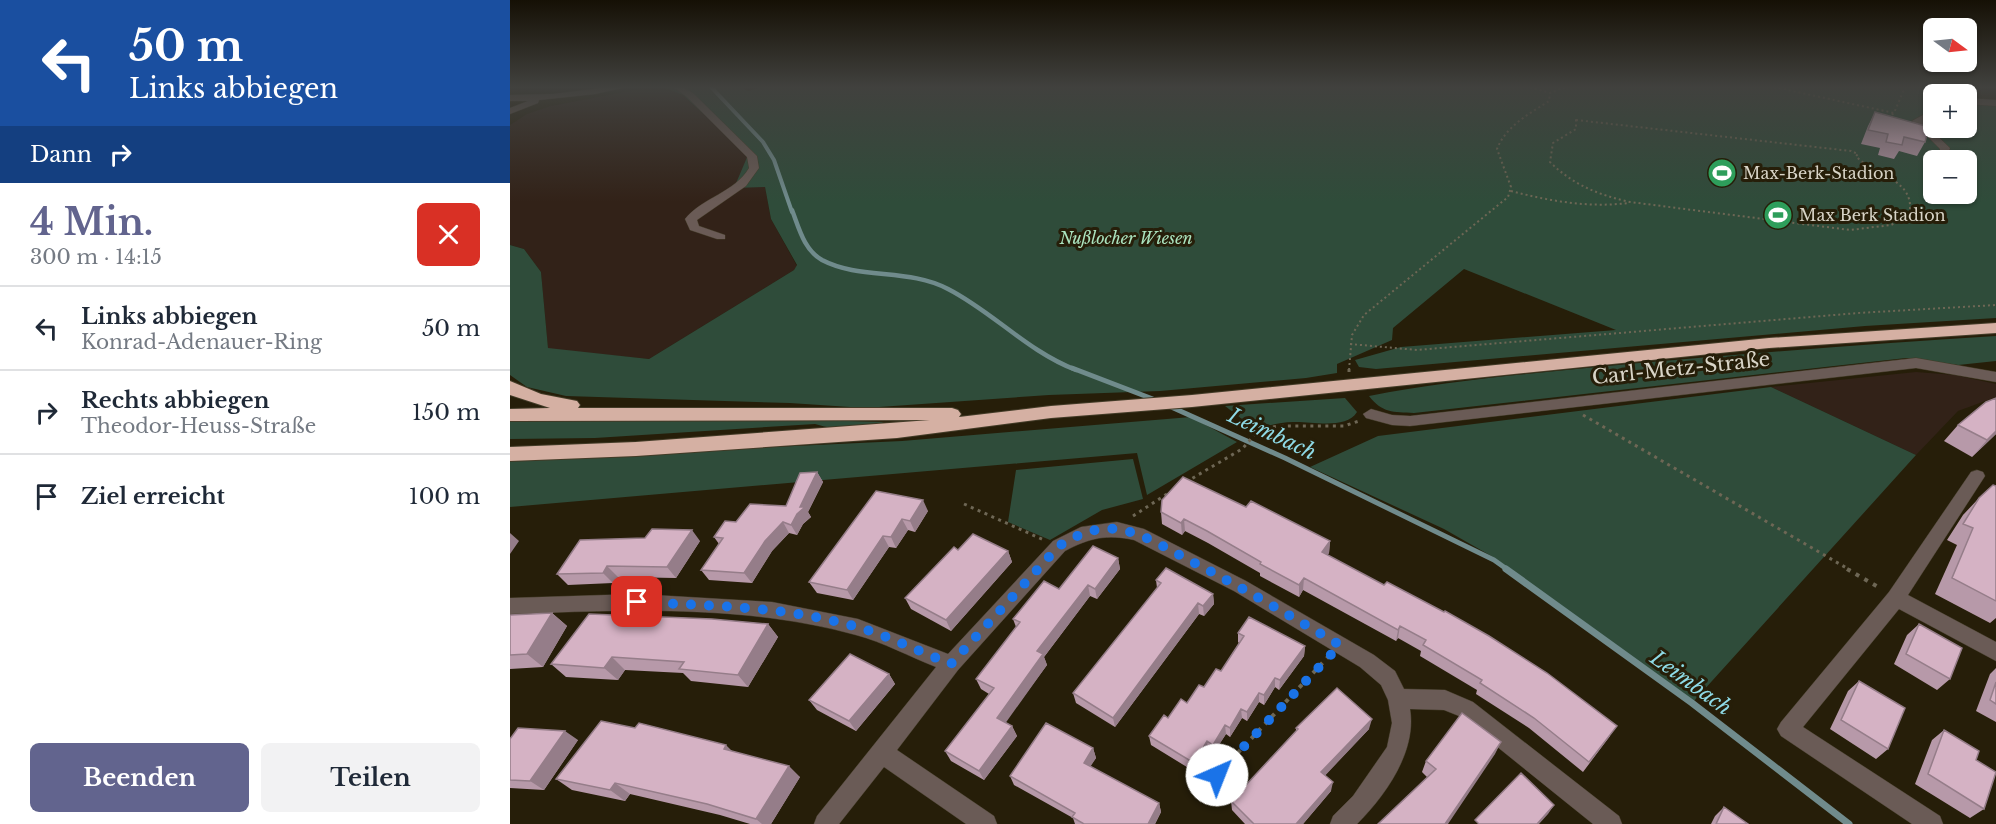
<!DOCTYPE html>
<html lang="de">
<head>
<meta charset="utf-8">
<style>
	body { margin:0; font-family:"Libre Baskerville",serif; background:#f2f2f3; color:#1f2937; height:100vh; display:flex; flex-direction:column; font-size:22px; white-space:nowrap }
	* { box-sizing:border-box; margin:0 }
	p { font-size:20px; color:#747a83 }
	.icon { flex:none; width:33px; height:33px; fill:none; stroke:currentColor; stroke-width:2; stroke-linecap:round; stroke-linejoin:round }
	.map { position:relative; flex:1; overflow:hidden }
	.details { display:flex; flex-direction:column; background:#fff; width:510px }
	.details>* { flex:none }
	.hud { background:#1a4fa0; color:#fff; overflow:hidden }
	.needle { width:39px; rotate:105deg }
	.controls { position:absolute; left:1413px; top:18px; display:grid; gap:12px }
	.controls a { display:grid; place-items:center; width:54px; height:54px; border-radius:9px; background:#fff; box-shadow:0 2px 4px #0004; font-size:30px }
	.pin { position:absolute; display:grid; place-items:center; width:51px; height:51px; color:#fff; margin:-26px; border-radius:12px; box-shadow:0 3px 9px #0006 }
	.me { position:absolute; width:66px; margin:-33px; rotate:44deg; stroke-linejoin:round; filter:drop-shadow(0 0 4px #0008) }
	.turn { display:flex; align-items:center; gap:21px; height:126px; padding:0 30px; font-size:27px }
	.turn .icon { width:78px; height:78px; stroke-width:2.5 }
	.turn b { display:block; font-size:42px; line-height:51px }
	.then { display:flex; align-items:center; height:57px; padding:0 30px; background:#0003; gap:12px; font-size:22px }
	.round { display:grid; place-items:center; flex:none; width:63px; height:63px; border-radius:9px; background:#f2f2f3 }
	.headline { display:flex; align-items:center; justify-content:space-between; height:102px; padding:0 30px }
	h1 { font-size:36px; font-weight:700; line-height:45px; color:#62648e }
	.button { display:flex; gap:12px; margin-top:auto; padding:12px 30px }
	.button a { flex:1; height:69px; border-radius:9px; background:#62648e; color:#fff; font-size:24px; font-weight:700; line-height:69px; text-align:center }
	.button a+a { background:#f2f2f3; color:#1f2937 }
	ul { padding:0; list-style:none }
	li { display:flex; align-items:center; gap:18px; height:84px; padding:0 30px; border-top:2px solid #e0e1e3 }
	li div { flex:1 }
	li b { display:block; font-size:22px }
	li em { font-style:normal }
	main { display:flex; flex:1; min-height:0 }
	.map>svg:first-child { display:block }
	.industrial { fill:#322218 }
	.green { fill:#2f4c3a; fill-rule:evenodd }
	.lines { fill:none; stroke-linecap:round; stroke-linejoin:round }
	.stream-far3 { stroke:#708b8c; stroke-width:4 }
	.stream-far2 { stroke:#708b8c; stroke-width:4.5 }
	.stream-far1 { stroke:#708b8c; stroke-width:5 }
	.stream { stroke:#708b8c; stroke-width:7 }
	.minor-casing { stroke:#423b27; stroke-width:1 }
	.highway-casing { stroke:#423b27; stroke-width:2 }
	.path-far2 { stroke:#6e6755; stroke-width:2; stroke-dasharray:2 3; stroke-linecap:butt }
	.path-far1 { stroke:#6e6755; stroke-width:3; stroke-dasharray:3 4.5; stroke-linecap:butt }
	.path { stroke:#6e6755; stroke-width:4; stroke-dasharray:4 6; stroke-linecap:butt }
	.minor { fill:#6a5b56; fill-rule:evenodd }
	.highway { fill:#d5b0a3; fill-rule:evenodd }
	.wall { fill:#b799a9 }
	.shaded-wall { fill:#957d89 }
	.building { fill:#d5b2c4; stroke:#957d89; stroke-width:1.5 }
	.route { stroke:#1a73e8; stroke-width:10; stroke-dasharray:0 18 }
	.labels { text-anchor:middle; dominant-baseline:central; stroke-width:6; stroke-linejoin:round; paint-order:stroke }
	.far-poi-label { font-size:16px; fill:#d8d4c7; stroke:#261e09; text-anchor:start }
	.far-park-label { font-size:16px; font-style:italic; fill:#abe4bf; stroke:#261e09 }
	.street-label { font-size:20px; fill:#d8d4c7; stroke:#261e09 }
	.water-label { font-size:21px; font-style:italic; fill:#8edae6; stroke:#261e09 }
</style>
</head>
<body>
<main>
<section class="details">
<div class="hud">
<div class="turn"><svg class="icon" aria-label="left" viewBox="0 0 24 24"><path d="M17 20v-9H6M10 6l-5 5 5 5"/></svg><div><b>50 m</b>Links abbiegen</div></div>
<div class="then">Dann<svg class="icon" aria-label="right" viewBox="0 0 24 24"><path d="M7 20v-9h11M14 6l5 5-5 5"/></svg></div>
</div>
<div class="headline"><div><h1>4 Min.</h1><p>300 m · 14:15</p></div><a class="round" style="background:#d93025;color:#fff"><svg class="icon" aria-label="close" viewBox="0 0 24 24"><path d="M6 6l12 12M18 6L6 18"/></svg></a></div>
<ul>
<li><svg class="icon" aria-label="left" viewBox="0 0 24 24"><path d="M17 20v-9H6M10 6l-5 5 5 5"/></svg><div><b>Links abbiegen</b><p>Konrad-Adenauer-Ring</p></div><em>50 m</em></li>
<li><svg class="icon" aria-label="right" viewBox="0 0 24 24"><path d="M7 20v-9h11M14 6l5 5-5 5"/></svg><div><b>Rechts abbiegen</b><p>Theodor-Heuss-Straße</p></div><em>150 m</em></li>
<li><svg class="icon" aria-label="arrive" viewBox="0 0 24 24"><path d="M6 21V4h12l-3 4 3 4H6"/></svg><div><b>Ziel erreicht</b></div><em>100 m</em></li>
</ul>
<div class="button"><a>Beenden</a><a>Teilen</a></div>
</section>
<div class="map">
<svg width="1486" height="824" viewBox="0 0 1486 824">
	<rect width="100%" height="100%" fill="#261e09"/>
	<path class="industrial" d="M141,87H153L173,95L238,155L255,187L261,219L287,266L284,270L139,359L38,349L31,272L14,249L0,245V125L17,114L41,106Z
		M1406,372L1445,375L1486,384V397L1448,411L1406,455L1261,387Z"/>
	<path class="green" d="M153,87H231L238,91L252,87H1412L1447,94H1424V128H1456L1457,96L1486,102V318L1355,326L866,369L849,367L845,360L891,347L1106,330L954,269L883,328L882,340L827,364V373L796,378L650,391L539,395L355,408L280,403L56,396L17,387L0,375V245L14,249L31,272L38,348L139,359L284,270L287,265L261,219L255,187L224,188L238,155L173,95ZM1424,160H1456V194H1424Z
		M1486,336V361L1448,365L1396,358L904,413C883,412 872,413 859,396C948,379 1039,372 1129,363C1248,353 1367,343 1486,336Z
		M1261,387L1406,455L1183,702L983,557L934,529L800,467L868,436Z
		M835,398L847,412C836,430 801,421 783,422C770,422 757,426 745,429L715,406Z
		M681,417L727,442L637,495L627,453L0,507V459L392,441Z
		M271,419L374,422C351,432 328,431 305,424L85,438L0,439V420Z
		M623,459L633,499L592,510L540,540L498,522L506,470Z"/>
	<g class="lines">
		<path class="stream-far3" d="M201,87L253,142L264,160L282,212"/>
		<path class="stream-far2" d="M282,210C289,228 294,250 312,260C350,280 399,268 438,289C483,312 517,351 566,370"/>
		<path class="stream-far1" d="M562,368L648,401
			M659,406L775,458L984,560L998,570"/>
		<path class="stream" d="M996,569L1182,703L1339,824"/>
		<g class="minor-casing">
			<path id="minor" d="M99,87H117L85,94L29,100L28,103L0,114V108L18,101H0V95L43,94Z
				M163,87H172L183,93L247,156L249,168L236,186L187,220L189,226L215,235V239H207L180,230L175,219C193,197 224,193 239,168L237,157L177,97Z
				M1456,98L1486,100V106L1456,104Z
				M1424,109V116L1413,122L1440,148L1436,160H1426L1430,149L1402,121Z
				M1406,358L1486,372V382L1406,368L900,426L882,425L856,418L853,414L861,409L882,415L900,416Z
				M1467,470L1473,472L1475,476L1398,595L1486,642V661L1389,609L1293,727L1430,816L1433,824H1402L1271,736L1267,729L1271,722L1379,592L1461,472Z
				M607,522L634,529L736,581L864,655L885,671L894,689L935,690L963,702L1109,816L1112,824H1083L949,716L934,710L900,709C907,751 876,795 847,824H820L823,816L843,796L877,747L882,723L878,700L871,685L850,667L724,591L624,540C597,534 579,538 555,551L448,670L387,750L484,816L487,824H456L374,767L329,824H304L307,816L426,667C400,657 373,642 346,635C234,604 114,610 0,614V598L127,594L262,602L348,619L438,654L543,541L571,527Z"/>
		</g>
		<g class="highway-casing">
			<path id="highway" d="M1486,323V333L1259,348L682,407L541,418L387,438L126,456L0,461V447L126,442L420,420L0,421V409L40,408L0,395V381L31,394L67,401L70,405L68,408H442L448,410L451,414L449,417L541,406L682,395L1259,338Z"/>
		</g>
		<path class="path-far2" d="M1020,87L1040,93L1055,87
			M1264,87L1384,113
			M1378,118L1384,113L1395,87
			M1066,120L1341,151L1348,154L1346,156C1362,175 1402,178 1400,209L1393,219L1381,225L1340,230L1120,202C1089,195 1063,185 1040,162L1043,143L1066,129Z
			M1001,191C1039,201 1079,208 1118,203
			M1428,194L1434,198
			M840,344L907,350L1348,313L1486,305
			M839,370L842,335L854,315L998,197L1001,187L987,149C996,126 1019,114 1039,101L1040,93"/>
		<path class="path-far1" d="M839,372V368
			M1073,415L1340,570
			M676,482L732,449L750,429L769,426H834L849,421
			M454,504L534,540
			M623,516L660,492"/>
		<path class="path" d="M1337,569L1370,588
			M707,775L818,657"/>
		<use href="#minor" class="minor"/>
		<use href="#highway" class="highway"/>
	</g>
	<path class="wall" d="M1365,112L1415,142L1407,156L1389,151L1384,159L1368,155L1370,148L1351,144L1358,126Z
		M1486,398V434L1462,457L1434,441L1448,425Z
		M307,472L313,482L298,512L301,517L293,524L287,535L279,533L262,551L242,583L199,580L191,570L209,544L204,537L226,522L276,506Z
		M1486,486V618L1480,623L1425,594L1447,545L1437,540L1453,515L1469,498Z
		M366,491L418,511L405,532L398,530L386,548L379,547L343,600L307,593L299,582Z
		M736,507L820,541L819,553L817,555L1100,736L1073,772L1019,728L966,694L967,690L910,656L911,651L888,638L886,641L793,590L789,597L750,576V573L698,543L675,531L672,535L652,524L651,512Z
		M190,541L166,578L108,577L103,583L58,585L47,574Z
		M448,550L498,551L502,562L441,631L401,609L395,598Z
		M608,558L610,569L587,599L580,596L534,657L537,665L495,722L502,726L507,736L474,780L441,761L435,751L479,694L471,689L466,679L506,627L503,619L549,589Z
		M646,580L703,594L704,604L694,616L689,614L605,727L566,703L563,693L647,588Z
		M42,613L57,626L33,667L0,669V615Z
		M258,624L268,637L238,687L181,681L173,673L115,670L108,680L56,677L41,664Z
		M1409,624L1440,679L1427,690L1384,664L1397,635Z
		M728,633L795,646L794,656L769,690L765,687L754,705L749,702L737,721L732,718L720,737L716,734L703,754L698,750L685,772L641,745L639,736L711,671L729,643L728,642Z
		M1486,668V722L1466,711L1480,674Z
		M379,674L385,684L346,731L307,710L299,700Z
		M1349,681L1378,749L1366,759L1320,729L1338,691Z
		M786,728L859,729L815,775L821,791L793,824H735L722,810L721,801L786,731Z
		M1434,730L1466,760L1474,809L1460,818L1405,784L1422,740Z
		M0,739L68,740L34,790L0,788Z
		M583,748L586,758L580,766L649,803L651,812L645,824H565L563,818L504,785L500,776Z
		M222,751L290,777L261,824H240L210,815L120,794L115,801L62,790L46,779Z
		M985,754L917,777L912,772L916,761Z
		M1214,807L1238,824H1201L1205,816Z"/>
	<path class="shaded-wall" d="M1486,431V434L1462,457L1477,440Z
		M307,472L313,482L298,512L301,517L293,524L287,535L281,525Z
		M413,500L418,511L405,532L400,521Z
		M392,519L398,530L386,548L381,537Z
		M674,519L675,531L672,535L671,523Z
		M273,522L279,533L262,551L242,583L234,573L255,541Z
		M182,530L190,541L166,578L157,567Z
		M0,533L9,541L0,554Z
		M373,536L379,547L343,600L337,590Z
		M820,541L819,553L811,564L812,552Z
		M498,551L502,562L441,631L436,620Z
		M608,558L610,569L587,599L585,589Z
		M97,566L108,577L103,583L93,573Z
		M794,578L793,590L789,597V585Z
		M578,585L580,596L534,657L537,665L492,728L487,718L527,651Z
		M703,594L704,604L694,616L693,606Z
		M688,603L689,614L605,727L603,718Z
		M42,613L57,626L33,667L17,654Z
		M258,624L268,637L238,687L228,675Z
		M890,626L888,638L886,641L888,630Z
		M795,646L794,656L769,690L770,680Z
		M102,657L115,670L108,680L94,668Z
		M379,674L385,684L346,731L339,721Z
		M765,678V687L754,705V695Z
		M749,693V702L737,721V712Z
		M731,709L732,718L720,737V728Z
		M862,719L859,729L810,781L811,772Z
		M715,725L716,734L703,754V745Z
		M502,726L507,736L474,780L469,771Z
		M55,731L68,740L34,790L20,781Z
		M697,741L698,750L685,772L684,763Z
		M991,742L985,754L938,824H935Z
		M216,745L228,757L214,749Z
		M583,748L586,758L577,772L574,763Z
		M279,766L290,777L261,824H252L246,819Z
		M823,782L821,791L793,824H786Z
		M105,783L120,794L115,801L100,790Z
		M649,803L651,812L645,824H638Z
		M1044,805L1038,814L1029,824H1027Z"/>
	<path class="building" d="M1365,112L1419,127L1415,142L1394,137L1392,145L1376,142L1378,134L1358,130Z
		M1486,398V431L1477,440L1448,425L1476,402Z
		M307,472L290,507H295L287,514L281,525L273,522L255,541L234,573L191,570L213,538L204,537L215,521L226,522L240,504L276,506L290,473Z
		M673,477L736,507L741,501L820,541L812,552L874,585L877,582L934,612L935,611L979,636L1037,673L1107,726L1079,762L1024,718L970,683L972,680L913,645L916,640L890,626L888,630L794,578L789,585L750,564L751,562L697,531L674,519L671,523L651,512L652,500Z
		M1483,485L1486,486V601L1442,578L1463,528L1453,524L1469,498Z
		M366,491L413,500L400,521L392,519L381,537L373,536L337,590L299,582Z
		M142,529L182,530L157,567L97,566L93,573L47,574L70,540L135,538Z
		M463,534L498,551L436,620L395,598L444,547L448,550Z
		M583,546L608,558L585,589L578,585L527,651L533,654L487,718L502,726L469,771L435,751L484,688L466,679L510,622L503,619L534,581L549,589Z
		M656,568L703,594L693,606L688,603L603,718L563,693L651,583L646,580Z
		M42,613L17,654L0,655V615Z
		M79,614L202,619L258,624L228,675L169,669L174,662L102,657L94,668L41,664Z
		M739,617L795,646L770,680L765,678L754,695L749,693L737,712L731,709L720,728L715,725L703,745L697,741L684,763L639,736L654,715L658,718L671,699L677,703L689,685L694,687L706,669L711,671L734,636L728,633Z
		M1409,624L1452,648L1440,679L1396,654Z
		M340,654L379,674L339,721L299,700Z
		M1349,681L1395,708L1378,749L1331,720Z
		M1486,682V704L1480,700Z
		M827,688L862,719L811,772L823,782L786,824H744L721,801L788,729L786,728Z
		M952,713L991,742L935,824H868L926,769L916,761Z
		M91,721L125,728L129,723L216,745L214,749L279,766L246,819L197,804L105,783L100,790L46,779Z
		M536,723L583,748L574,763L649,803L638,824H574L562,817L565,813L500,776Z
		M8,728L55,731L20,781L0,780V739Z
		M1434,730L1469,751L1466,760L1486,772L1474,809L1418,774Z
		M1011,773L1044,805L1027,824H969L965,820Z
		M1214,807L1238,824H1206Z"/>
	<linearGradient id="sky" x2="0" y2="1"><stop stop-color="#151005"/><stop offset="0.43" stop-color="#41413e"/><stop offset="1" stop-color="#41413e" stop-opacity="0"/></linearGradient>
	<rect width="1486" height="202" fill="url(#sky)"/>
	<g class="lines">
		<path class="route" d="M127,602C201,606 275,606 347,627C379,636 410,652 441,664L549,546C566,535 585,527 605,529C631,532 654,547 677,559C729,586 779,615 830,645L707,775"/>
	</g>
	<defs>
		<g id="stadium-disc" transform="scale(1.5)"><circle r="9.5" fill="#2e9e5b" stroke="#261e09"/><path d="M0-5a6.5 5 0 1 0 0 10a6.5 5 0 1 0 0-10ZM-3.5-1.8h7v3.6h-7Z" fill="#fff"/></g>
	</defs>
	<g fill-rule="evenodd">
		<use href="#stadium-disc" x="1212" y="173"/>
		<use href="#stadium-disc" x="1268" y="215"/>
	</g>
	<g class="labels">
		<g class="far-poi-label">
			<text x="1233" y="173">Max-Berk-Stadion</text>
			<text x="1289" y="215">Max Berk Stadion</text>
		</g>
		<g class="far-park-label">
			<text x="616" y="238">Nußlocher Wiesen</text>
		</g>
		<g class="street-label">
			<text transform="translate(1171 368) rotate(-6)">Carl-Metz-Straße</text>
		</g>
		<g class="water-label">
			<text transform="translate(762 434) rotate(25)">Leimbach</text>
			<text transform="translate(1181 683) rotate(36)">Leimbach</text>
		</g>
	</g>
</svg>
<div class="controls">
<a><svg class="needle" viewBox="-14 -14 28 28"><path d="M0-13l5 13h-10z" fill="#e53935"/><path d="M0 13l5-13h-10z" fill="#747a83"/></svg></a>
<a>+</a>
<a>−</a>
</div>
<div class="pin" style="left:127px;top:602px;background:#d93025"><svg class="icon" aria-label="arrive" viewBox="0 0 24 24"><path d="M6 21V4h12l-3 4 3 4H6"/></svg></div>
<svg class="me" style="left:707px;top:775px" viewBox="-20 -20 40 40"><circle r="19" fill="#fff"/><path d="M0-13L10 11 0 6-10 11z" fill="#1a73e8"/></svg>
</div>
</main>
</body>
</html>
